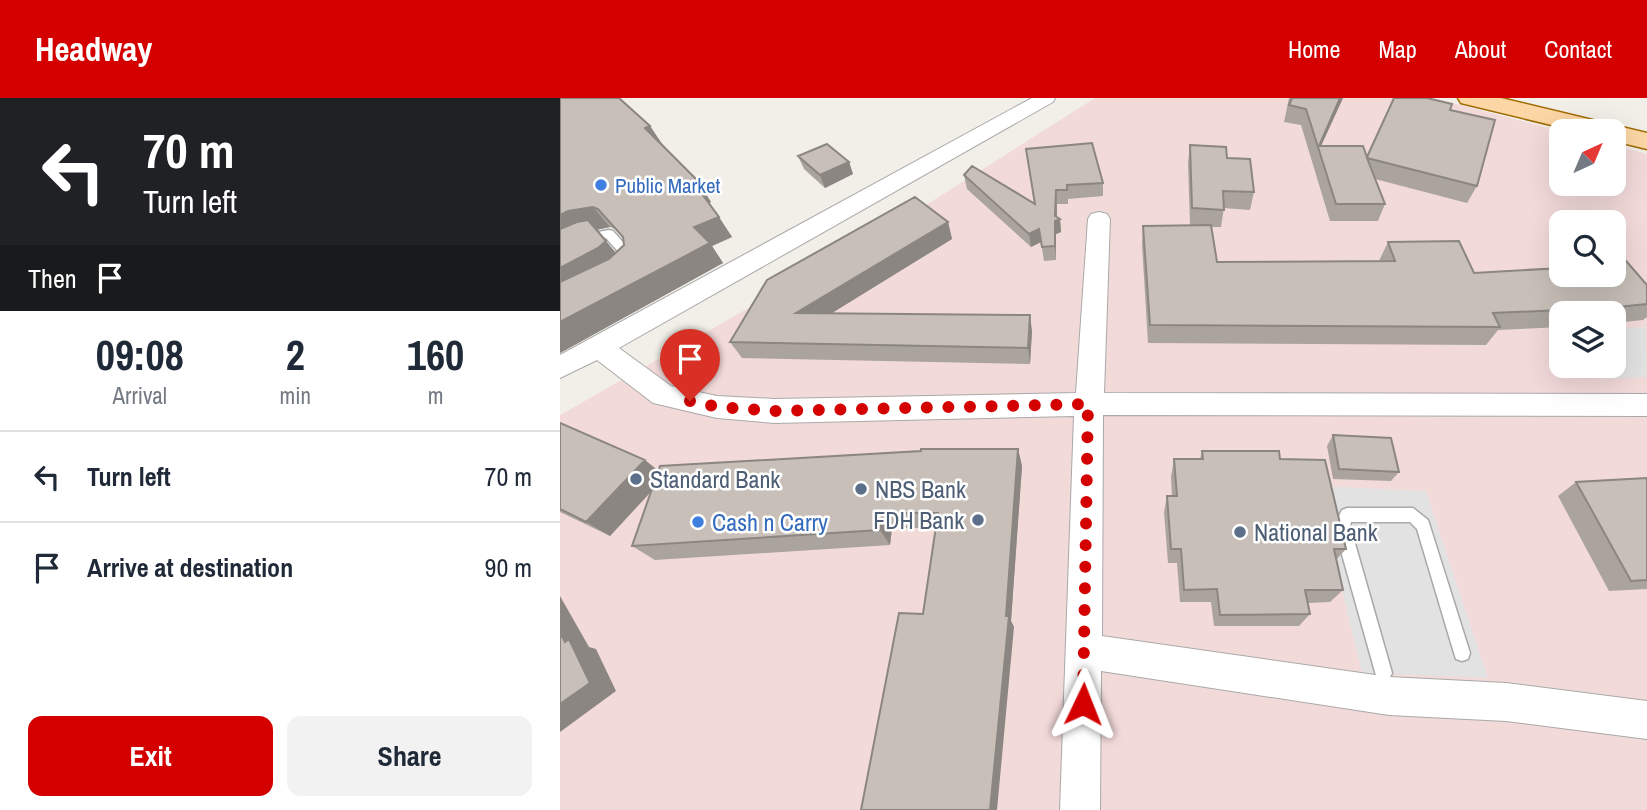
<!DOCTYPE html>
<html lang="en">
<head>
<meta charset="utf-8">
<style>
	body { margin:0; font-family:"Archivo Narrow",sans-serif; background:#f2f2f3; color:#1f2937; height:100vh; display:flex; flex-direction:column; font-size:26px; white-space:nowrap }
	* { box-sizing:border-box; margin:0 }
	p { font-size:23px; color:#747a83 }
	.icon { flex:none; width:38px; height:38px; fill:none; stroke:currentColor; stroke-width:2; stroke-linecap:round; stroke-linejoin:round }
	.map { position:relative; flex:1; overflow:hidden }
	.details { display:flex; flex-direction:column; background:#fff; width:560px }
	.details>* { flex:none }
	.top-card { background:#202124; color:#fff; overflow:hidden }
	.needle { width:46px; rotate:44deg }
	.controls { position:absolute; left:989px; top:21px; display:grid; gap:14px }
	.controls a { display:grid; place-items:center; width:77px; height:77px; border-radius:14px; background:#fff; box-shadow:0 7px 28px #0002; font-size:35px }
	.pin { position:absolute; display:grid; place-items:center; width:60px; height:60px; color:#fff; margin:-72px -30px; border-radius:50% 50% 50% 0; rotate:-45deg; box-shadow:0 0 7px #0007 }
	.pin .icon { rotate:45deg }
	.me { position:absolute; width:77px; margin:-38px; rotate:2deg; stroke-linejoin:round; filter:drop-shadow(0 0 5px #0008) }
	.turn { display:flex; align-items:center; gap:24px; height:147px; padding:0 28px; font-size:32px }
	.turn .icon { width:91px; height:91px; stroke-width:2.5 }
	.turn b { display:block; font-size:49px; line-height:60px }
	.then { display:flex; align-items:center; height:66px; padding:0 28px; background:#0003; gap:14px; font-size:26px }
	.eta { display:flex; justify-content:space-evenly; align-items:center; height:119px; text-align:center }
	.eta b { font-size:42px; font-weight:700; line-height:49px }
	.primary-button { display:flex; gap:14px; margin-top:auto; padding:14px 28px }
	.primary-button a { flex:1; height:80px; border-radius:14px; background:#d40000; color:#fff; font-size:28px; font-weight:700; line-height:80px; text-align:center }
	.primary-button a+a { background:#f2f2f3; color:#1f2937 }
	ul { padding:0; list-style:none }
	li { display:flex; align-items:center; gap:21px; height:91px; padding:0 28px; border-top:2px solid #e0e1e3 }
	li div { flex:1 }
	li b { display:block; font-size:26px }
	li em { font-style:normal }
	header { display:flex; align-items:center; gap:42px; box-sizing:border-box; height:98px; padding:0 35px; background:#d40000; color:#fff }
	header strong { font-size:33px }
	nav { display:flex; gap:38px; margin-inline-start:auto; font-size:24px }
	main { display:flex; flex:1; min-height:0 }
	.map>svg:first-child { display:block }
	.commercial { fill:#f2dad9; fill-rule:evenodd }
	.parking { fill:#e2e2e2 }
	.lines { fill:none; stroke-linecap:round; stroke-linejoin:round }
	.service-casing { stroke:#a9a9a9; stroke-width:3 }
	.minor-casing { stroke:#a9a9a9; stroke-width:2 }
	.primary-casing { stroke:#a06b00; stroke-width:3 }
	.service { fill:#fff; fill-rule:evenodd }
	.minor { fill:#fff; fill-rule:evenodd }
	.primary { fill:#fcd6a4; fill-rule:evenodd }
	.wall { fill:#aba49e; fill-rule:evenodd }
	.shaded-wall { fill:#8b8681 }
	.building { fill:#c7bfb8; stroke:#8b8681; stroke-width:2 }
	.route { stroke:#d40000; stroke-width:12; stroke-dasharray:0 21.6 }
	.shop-dot { fill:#3f7fe0; stroke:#fff; stroke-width:2.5 }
	.service-dot { fill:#5c6f8a; stroke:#fff; stroke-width:2.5 }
	.labels { text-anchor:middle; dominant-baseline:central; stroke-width:5; stroke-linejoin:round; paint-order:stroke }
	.far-shop-label { font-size:21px; fill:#366cbe; stroke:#fff; text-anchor:start }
	.service-label { font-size:24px; fill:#4e5e75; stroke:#fff; text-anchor:start }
	.shop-label { font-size:24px; fill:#366cbe; stroke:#fff; text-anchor:start }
</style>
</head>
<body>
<header>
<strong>Headway</strong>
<nav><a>Home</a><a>Map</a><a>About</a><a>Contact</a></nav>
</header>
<main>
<section class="details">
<div class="top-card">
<div class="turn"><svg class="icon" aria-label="left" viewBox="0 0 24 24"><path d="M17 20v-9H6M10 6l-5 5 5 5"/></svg><div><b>70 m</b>Turn left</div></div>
<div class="then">Then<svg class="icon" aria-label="arrive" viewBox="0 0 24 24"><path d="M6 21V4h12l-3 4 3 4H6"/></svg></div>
</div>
<div class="eta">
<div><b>09:08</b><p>Arrival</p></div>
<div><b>2</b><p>min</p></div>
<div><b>160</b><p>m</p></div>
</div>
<ul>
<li><svg class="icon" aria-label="left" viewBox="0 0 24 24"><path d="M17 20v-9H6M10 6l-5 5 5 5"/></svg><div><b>Turn left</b></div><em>70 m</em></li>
<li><svg class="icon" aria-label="arrive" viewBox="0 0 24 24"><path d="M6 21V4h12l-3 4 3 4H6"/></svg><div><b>Arrive at destination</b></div><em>90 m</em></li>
</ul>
<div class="primary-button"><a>Exit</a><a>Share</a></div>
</section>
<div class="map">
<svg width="1087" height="712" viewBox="0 0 1087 712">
	<rect width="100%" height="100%" fill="#f2efe9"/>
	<path class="commercial" d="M535,0H873L1001,33V86H1054V47L1087,56V712H0V317L333,128ZM1001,124H1054V177H1001ZM1001,215H1054V268H1001Z"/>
	<path class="parking" d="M1085,229L1087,279L1045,281L1037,268H1054V232Z
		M757,388L866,393L928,580L802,575Z"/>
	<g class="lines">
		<g class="service-casing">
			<path id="service" d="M49,132L53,133L77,160V166H69L46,140L34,142L0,158V149L27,136Z
				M787,410H853L868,422L910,555L908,561L902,563L896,561L894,555L857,431L850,424H791L790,428L832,575L829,581L823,584L817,581L774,428L782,412Z"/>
		</g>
		<g class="minor-casing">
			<path id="minor" d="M472,0H495L493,4L59,250L111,288L157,298L215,301L516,295L528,121L531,116L539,114L547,116L550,121L544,295L1087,296V318L543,317L542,538L829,579L946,585L1087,603V641L946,623L829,617L541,573L540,712H500L514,318L215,325L157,320L93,305L37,262L0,280V257Z"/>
		</g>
		<g class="primary-casing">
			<path id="primary" d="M898,0H941L1087,35V51L1054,43V33H1016L901,5Z"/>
		</g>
		<use href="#service" class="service"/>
		<use href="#minor" class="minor"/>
		<use href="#primary" class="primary"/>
	</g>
	<path class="wall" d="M0,0L90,28L103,47L151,104L149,105L172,139L152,148L163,165L0,255ZM50,129L55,131L64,141V147L56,155L36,132Z
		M729,0H783L761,48L807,59L890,12L917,88L907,105L815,81L825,106L818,123H770L741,27L724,24Z
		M630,47L667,60L694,94L690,112L664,110L661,129H651L657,164L819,163L828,144L914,175L1087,187V219L1083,222L1054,225V215H1001V229L938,232L926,247L588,245L582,147L583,128L630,127L628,65Z
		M466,51L543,85V98L508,101V106H497V119L500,121L501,134L496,136V162L484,163L481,144L471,149L407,91L404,77L474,105Z
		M238,58L289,64L293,76L265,90L244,71Z
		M388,124L392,141L272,215L472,233L470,266L182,260L170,244Z
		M0,325L99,373L458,351L462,368L451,523L454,529L363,516L376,430H332L330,447L95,462L72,448L92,393L50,438L0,414Z
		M773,337L839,374L831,383L773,381L767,348Z
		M642,353L720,361L786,451L776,462L783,492L770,504L748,505L750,516L739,528H654L651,504H620L617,465H608L604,414L607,398H612L611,379L614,361H640Z
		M1087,380V491L1049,493L998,398L1016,384Z"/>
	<path class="shaded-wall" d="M780,0H783L759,52L758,49Z
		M90,28L103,48L85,30Z
		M289,64L293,76L265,90L260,77Z
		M138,83L151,104L147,105L134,85Z
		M496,92L497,122L500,121L501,134L496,136V162L495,148Z
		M33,109L50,129L26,134L0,146V117L8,113Z
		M159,119L172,139L152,148L163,165L0,255V224L134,129Z
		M388,124L392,141L246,231L236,215Z
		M479,131L481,144L471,149L469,136Z
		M46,143L63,164L0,200V170Z
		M470,217L472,233L470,266L468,250Z
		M458,351L462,368L451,523L454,529L437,712H430L446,518Z
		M85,362L105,378L50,438L26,424Z
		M322,415L332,430L330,447L320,432Z
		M0,498L29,549L36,551L56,593L0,634V606L5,544L0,535Z"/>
	<path class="building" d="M0,0H59L90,28L85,30L138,83L134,85L159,119L134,129L150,145L0,224V184L49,161L64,147L63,139L38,111L33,109L8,113L0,117Z
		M732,0H780L759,48H803L807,59L834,0H867L892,6L890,12L935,22L917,88L807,60L825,106H776L746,11L729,7Z
		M532,45L543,85L507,87V92H496L495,118L500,121L495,123V148L482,149L479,131L469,136L404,77L412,68L475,106L466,51Z
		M267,46L289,64L260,77L238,58Z
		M630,47L666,49L667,60L690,61L694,94L663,93L664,112L632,110Z
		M355,99L388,124L236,215L470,217L468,250L170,244L207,182Z
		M28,122L46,143L38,150L0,170V131L17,124Z
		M651,127L657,164L835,163L828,144L899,143L914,175L1001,170V177H1054V158L1061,157L1087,187V206L1047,210L933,215L940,229L590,227L583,128Z
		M0,325L85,362L26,424L0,411Z
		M773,337L831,340L839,374L779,371Z
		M361,351H458L446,518H449L430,712H301L339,515L363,516L378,415H322L320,432L72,448L100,368L361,353Z
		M642,353H719L720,361L765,362L786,451H774L783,492H745L750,516L660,517L657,491L624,492L621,451H611L607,398H617L614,361H643Z
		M1087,380V482L1071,483L1016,384Z
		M0,535L5,544L9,541L30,585L0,606Z"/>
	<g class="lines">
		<path class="route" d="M130,303L158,309L215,313L528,306L523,606"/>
	</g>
	<g class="shop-dot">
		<circle cx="41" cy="87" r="7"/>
		<circle cx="138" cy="424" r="7"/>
	</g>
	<g class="service-dot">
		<circle cx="76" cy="381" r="7"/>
		<circle cx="301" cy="391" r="7"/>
		<circle cx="418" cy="422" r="7"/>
		<circle cx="680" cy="434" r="7"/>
	</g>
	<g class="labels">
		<g class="far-shop-label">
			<text x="55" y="87">Public Market</text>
		</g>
		<g class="service-label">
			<text x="90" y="381">Standard Bank</text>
			<text x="315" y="391">NBS Bank</text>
			<text x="404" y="422" text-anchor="end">FDH Bank</text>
			<text x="694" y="434">National Bank</text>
		</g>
		<g class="shop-label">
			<text x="152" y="424">Cash n Carry</text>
		</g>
	</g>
</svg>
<div class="controls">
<a><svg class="needle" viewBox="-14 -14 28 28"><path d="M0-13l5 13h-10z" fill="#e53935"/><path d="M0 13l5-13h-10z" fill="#747a83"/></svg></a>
<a><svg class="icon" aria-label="search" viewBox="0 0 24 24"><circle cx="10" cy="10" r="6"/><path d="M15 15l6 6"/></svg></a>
<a><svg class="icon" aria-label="layers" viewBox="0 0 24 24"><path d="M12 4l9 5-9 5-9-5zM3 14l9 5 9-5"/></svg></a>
</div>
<div class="pin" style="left:130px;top:303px;background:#d93025"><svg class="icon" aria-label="arrive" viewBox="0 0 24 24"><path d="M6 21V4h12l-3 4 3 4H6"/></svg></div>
<svg class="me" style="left:523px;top:606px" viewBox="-20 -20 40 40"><path d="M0-17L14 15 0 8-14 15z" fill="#d40000" stroke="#fff" stroke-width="4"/></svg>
</div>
</main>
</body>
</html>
